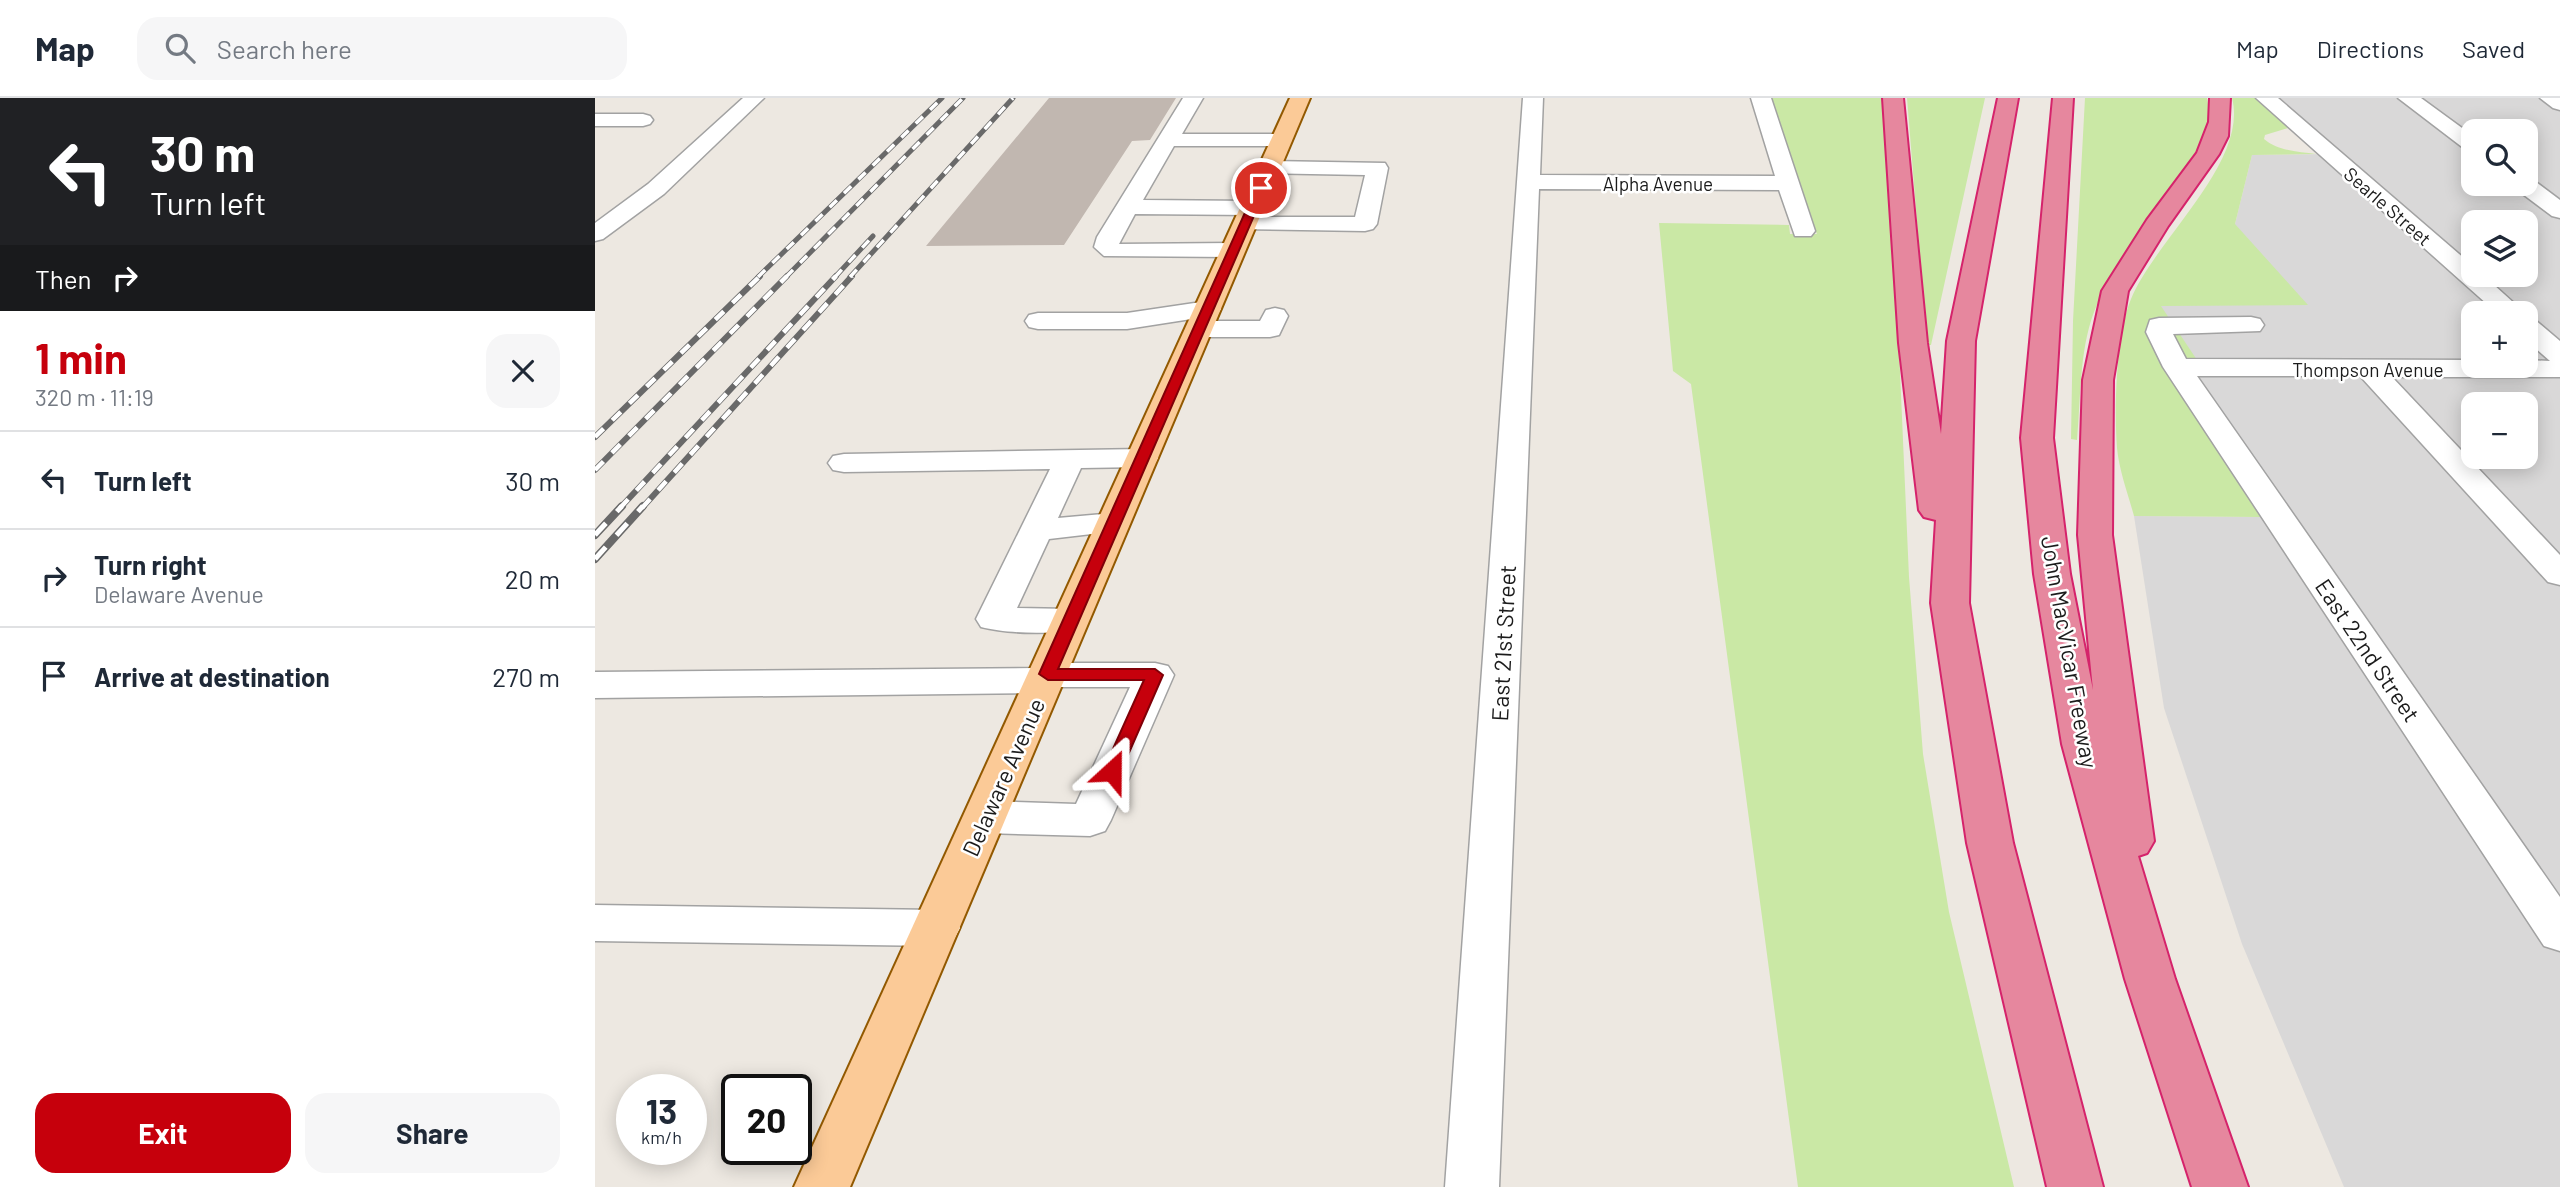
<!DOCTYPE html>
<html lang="en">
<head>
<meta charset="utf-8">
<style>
	body { margin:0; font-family:Barlow,sans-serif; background:#f6f6f7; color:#1f2937; height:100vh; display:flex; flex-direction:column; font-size:26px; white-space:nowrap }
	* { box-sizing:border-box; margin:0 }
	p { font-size:23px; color:#747a83 }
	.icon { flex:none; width:38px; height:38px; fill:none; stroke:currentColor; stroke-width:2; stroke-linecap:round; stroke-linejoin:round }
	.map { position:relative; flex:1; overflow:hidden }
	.details { display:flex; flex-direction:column; background:#fff; width:595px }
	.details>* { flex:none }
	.banner { background:#202124; color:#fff; overflow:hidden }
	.controls { position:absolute; left:1866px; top:21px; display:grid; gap:14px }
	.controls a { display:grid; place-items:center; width:77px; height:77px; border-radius:14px; background:#fff; box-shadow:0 4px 18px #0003; font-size:35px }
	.speed { position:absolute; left:21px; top:976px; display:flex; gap:14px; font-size:35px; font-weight:700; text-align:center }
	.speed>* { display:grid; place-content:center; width:91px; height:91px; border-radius:50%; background:#fff; box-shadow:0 4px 18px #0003; line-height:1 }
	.speed small { font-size:18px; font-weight:400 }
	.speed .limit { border:4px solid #111; border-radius:10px; background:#fff; color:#111 }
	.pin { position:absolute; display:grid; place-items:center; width:60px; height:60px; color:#fff; margin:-30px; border:4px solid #fff; border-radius:50%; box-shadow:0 2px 7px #0007 }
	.me { position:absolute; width:77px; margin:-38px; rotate:24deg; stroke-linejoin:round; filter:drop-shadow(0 0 5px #0008) }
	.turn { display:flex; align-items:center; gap:24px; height:147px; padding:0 35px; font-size:32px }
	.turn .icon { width:91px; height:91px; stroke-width:2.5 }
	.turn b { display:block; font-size:49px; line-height:60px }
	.then { display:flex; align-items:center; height:66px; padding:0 35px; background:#0003; gap:14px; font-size:26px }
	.round { display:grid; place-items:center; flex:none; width:74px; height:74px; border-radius:21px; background:#f6f6f7 }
	.overview { display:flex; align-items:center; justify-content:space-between; height:119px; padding:0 35px }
	h1 { font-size:42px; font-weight:700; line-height:52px; color:#c6000c }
	.action { display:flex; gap:14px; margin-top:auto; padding:14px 35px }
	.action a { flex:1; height:80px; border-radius:21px; background:#c6000c; color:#fff; font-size:28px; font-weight:700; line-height:80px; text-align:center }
	.action a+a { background:#f6f6f7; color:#1f2937 }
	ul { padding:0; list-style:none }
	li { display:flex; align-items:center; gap:21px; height:98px; padding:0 35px; border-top:2px solid #e0e1e3 }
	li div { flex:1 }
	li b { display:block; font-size:26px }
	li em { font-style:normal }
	header { display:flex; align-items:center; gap:42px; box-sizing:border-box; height:98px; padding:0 35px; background:#fff; border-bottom:2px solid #e0e1e3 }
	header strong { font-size:33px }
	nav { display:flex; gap:38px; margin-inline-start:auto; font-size:24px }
	.search { width:490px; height:63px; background:#f6f6f7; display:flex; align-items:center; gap:18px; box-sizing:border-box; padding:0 24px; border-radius:21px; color:#747a83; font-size:26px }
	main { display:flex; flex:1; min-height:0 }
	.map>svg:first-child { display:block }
	.residential { fill:#d9d8d8; fill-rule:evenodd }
	.grass { fill:#cae8a5 }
	.building { fill:#c1b7b0 }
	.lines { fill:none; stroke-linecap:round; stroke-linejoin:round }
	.minor-casing { stroke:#a2a2a2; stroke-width:3 }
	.major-casing { stroke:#925900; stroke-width:4 }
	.highway-casing { stroke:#d5236b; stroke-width:4 }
	.minor { fill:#fff; fill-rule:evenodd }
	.major { fill:#fbca97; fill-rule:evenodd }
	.highway { fill:#e6879e; fill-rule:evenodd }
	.rail-far2-casing { stroke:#696969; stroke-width:5 }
	.rail-far1-casing { stroke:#696969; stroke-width:6 }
	.rail-casing { stroke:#696969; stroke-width:8 }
	.rail-far2 { stroke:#fff; stroke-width:3.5; stroke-dasharray:10; stroke-linecap:butt }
	.rail-far1 { stroke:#fff; stroke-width:4.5; stroke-dasharray:12; stroke-linecap:butt }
	.rail { stroke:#fff; stroke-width:5; stroke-dasharray:16; stroke-linecap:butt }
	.route { fill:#c6000c; stroke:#810008; stroke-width:2 }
	.labels { text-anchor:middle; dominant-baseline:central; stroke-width:5; stroke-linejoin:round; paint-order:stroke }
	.far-street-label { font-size:19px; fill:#1b1b1b; stroke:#fff }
	.street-label { font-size:23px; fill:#1b1b1b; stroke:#fff }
</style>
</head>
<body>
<header>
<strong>Map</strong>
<div class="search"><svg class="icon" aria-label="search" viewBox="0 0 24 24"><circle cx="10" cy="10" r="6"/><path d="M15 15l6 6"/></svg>Search here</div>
<nav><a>Map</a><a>Directions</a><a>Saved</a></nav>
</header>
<main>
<section class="details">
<div class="banner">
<div class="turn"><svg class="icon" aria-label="left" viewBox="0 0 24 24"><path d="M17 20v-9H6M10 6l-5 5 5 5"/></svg><div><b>30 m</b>Turn left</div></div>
<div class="then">Then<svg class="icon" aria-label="right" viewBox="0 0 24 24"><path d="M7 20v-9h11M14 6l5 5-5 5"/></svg></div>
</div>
<div class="overview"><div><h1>1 min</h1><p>320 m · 11:19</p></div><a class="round"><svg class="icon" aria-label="close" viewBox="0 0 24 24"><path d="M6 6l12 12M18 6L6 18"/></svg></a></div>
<ul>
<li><svg class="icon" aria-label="left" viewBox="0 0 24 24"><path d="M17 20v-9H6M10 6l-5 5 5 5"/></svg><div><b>Turn left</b></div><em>30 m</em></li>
<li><svg class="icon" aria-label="right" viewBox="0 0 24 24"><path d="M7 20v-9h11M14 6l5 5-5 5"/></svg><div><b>Turn right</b><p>Delaware Avenue</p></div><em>20 m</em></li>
<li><svg class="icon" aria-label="arrive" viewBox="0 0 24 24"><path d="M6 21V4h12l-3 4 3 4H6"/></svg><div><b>Arrive at destination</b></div><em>270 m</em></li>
</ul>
<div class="action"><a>Exit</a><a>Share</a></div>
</section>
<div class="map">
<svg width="1965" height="1089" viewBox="0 0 1965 1089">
	<rect width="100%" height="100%" fill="#ede8e1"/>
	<path class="residential" d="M1681,0H1965V1089H1749L1647,846L1569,610L1539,418L1665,419L1562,262H1601L1565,208L1640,126L1657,57L1743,56ZM1878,33H1930V86H1878ZM1878,124H1930V177H1878ZM1878,215H1930V268H1878ZM1878,306H1930V359H1878Z"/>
	<path class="grass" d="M1176,0H1293L1314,479L1328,656L1354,814L1419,1089H1203L1096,286L1078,273L1064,125L1194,127L1195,136H1222L1208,107Z
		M1312,0H1390L1336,247H1332Z
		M1490,0H1612C1614,10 1615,22 1612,32C1608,46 1598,57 1591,69C1561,118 1520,160 1499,214C1484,254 1486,301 1482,342L1476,341L1478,223Z
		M1637,0H1665L1693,25V30L1670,37L1669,41C1683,53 1704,54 1721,56L1657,57L1640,126L1713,207L1566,208L1602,262H1563L1666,419L1539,418C1533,396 1524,372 1522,350C1519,311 1521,237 1536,201C1560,142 1654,64 1637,0Z"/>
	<path class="building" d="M454,0H581L555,42L537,43L469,147L331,148Z"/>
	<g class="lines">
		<g class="minor-casing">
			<path id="minor" d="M148,0H169L69,96L8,141L0,143V125L53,86Z
				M588,0H608L587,36H687L694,38L697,42L694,46L687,48H579L548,102L657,103L665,105L668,110L665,115L657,117L540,116L524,146L638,145L647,147L650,152L647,157L638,159L509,158L499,149L502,139Z
				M928,0H948L945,77L1180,78L1156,0H1176L1220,133L1216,138H1200L1184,92L944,91L904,1089H850Z
				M1661,0H1683L1878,168V177H1888L1930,215H1902Z
				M1803,0H1826L1878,38V54L1871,52Z
				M1945,0H1965V12L1958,10Z
				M0,16H48L55,18L58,22L55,26L48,28H0Z
				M675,63L790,65L793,70L782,126L778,131L770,133L642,131L638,126L642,121L650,119H760L770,77L667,75L664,70L667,65Z
				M1930,80L1937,81L1965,102V120L1957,118L1921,91L1918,86H1930Z
				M613,203L622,205L626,211L622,217L532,231H443L434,229L430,223L434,217L443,215H532Z
				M680,210L689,212L693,218L684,237L675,239H604L595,237L591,231L595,225L604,223H665L671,212Z
				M1656,219L1665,221L1669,227L1665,233L1578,236L1591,261L1878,262V268H1930V262L1955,263L1930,241V219L1939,221L1965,243V279H1797L1965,457V487L1953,484L1765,278H1602L1965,799V853L1949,848L1568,269L1551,234L1555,222L1564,220Z
				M548,351L559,353L563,360L559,367L548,369L486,370L463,420L519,415L531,418L535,425L531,432L454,441L422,510L476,511L489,514L494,522L489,530C462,537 413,536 386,529L381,521L455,371L249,374L238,372L233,365L238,358L249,356Z
				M453,565H560L573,568L579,577L516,722L510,733L495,738L390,735L375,730L369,719L375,708L390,703L481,706L535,589H464L450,595L0,600V574L439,570Z
				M0,807L342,812L358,817L365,830L358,843L342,848L0,843Z"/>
		</g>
		<g class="major-casing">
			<path id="major" d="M695,0H715L255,1089H199Z"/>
		</g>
		<g class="highway-casing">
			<path id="highway" d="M1288,0H1308L1332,245L1346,336L1352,243L1403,0H1423L1380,243L1374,505L1418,745L1508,1089H1452L1372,745L1336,505L1341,422L1329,419L1324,412L1304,245Z
				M1458,0H1478L1458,340L1475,476L1498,592L1483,437L1488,282L1507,193L1552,122L1602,55L1614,24L1615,0H1635L1633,38L1624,56L1573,128L1533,193L1518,282L1517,437L1559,743L1552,755L1543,758L1580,881L1653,1089H1597L1530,881L1467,646L1439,476L1426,340Z"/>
		</g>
		<use href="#minor" class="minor"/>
		<use href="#major" class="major"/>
		<use href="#highway" class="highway"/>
		<g class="rail-far2-casing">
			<path id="rail-far2" d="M163,179L347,0
				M191,179L368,0
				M240,179L278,138
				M255,179L418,0"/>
		</g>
		<g class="rail-far1-casing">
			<path id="rail-far1" d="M0,339L165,178
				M0,372L192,178
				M25,410L241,178
				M47,410L257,178"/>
		</g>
		<g class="rail-casing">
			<path id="rail" d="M0,437L27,408
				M0,461L48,408"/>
		</g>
		<use href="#rail-far2" class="rail-far2"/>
		<use href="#rail-far1" class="rail-far1"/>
		<use href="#rail" class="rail"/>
	</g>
	<path class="route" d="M666,87L671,90L463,571H560L568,577L526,673L523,678H511L508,673L549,582H453L444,576L661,90Z"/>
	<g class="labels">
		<g class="far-street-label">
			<text x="1063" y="85">Alpha Avenue</text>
			<text transform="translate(1793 108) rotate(41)">Searle Street</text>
			<text x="1773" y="271">Thompson Avenue</text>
		</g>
		<g class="street-label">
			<text transform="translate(908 545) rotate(-87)">East 21st Street</text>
			<text transform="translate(1773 552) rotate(56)">East 22nd Street</text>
			<text transform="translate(1475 554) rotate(80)">John MacVicar Freeway</text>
			<text transform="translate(408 679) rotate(-66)">Delaware Avenue</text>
		</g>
	</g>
</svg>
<div class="controls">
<a><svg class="icon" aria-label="search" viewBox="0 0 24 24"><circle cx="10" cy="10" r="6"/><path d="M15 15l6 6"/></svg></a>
<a><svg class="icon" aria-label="layers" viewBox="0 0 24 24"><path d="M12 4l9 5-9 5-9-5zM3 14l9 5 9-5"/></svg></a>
<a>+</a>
<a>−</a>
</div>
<div class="speed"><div>13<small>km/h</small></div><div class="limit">20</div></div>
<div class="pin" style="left:666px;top:90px;background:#d93025"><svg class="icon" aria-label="arrive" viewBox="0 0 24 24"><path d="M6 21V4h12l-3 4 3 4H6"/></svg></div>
<svg class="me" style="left:517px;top:673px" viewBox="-20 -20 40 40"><path d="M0-17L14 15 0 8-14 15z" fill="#c6000c" stroke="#fff" stroke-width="4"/></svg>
</div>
</main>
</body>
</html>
